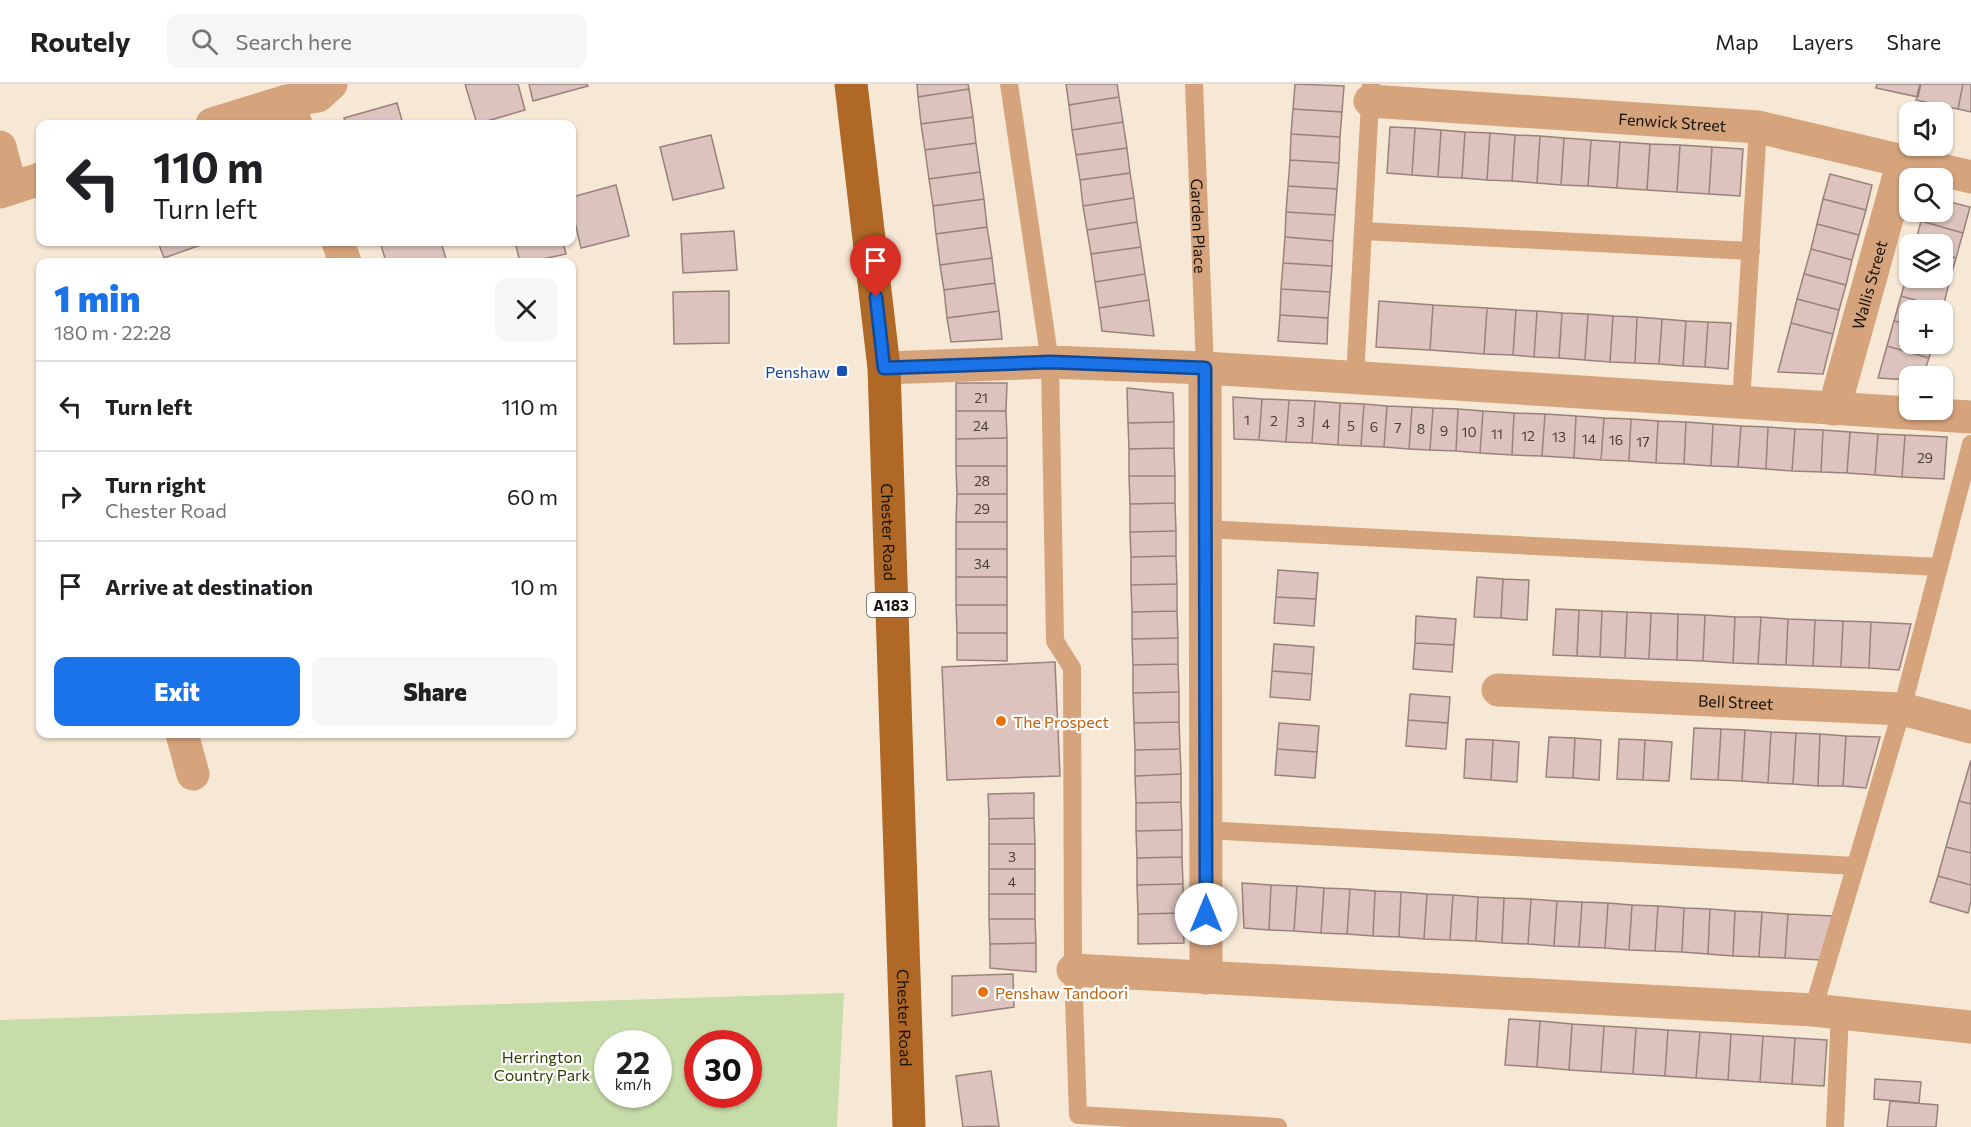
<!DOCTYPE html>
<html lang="en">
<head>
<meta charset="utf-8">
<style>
	body { margin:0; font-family:Commissioner,sans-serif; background:#f6f6f6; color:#202124; height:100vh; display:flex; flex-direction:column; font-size:22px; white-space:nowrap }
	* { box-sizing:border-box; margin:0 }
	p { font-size:20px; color:#757577 }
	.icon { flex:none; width:33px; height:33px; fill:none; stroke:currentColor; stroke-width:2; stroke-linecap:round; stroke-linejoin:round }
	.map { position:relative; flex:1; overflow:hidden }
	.sheet { position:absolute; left:36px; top:174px; width:540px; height:480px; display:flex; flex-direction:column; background:#fff; border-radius:12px; box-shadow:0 2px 4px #0004 }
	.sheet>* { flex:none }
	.guide { position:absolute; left:36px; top:36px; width:540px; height:126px; border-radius:12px; box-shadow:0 2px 4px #0004; background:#fff; color:#202124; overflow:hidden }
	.fabs { position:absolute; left:1899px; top:18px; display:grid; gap:12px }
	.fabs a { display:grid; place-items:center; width:54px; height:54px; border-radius:12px; background:#fff; box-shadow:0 2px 4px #0004; font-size:30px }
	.speed { position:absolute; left:594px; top:946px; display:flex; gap:12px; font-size:30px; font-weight:700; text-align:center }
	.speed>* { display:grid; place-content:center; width:78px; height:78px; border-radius:50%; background:#fff; box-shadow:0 2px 4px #0004; line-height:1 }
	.speed small { font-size:15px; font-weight:400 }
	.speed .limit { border:9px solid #d22; background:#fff; color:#111 }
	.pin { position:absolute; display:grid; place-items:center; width:51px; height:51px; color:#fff; margin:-62px -26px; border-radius:50% 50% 50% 0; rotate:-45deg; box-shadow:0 0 6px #0007 }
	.pin .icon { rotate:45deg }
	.me { position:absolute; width:66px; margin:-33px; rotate:0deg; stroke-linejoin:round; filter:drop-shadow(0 0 4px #0008) }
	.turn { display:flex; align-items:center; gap:21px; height:126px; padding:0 18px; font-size:27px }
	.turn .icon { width:78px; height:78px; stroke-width:2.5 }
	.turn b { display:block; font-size:42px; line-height:51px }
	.round { display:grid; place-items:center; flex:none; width:63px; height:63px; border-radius:12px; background:#f6f6f6 }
	.summary { display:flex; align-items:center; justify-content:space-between; height:102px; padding:0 18px }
	h1 { font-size:36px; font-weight:800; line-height:45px; color:#1a73e8 }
	.cta { display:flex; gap:12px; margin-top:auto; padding:12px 18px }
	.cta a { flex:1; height:69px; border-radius:12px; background:#1a73e8; color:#fff; font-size:24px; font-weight:800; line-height:69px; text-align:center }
	.cta a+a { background:#f6f6f6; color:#202124 }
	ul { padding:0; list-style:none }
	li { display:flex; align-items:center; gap:18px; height:90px; padding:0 18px; border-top:2px solid #e0e0e0 }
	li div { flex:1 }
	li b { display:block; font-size:22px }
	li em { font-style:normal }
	header { display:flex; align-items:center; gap:36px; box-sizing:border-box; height:84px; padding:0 30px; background:#fff; border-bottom:2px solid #e0e0e0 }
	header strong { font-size:28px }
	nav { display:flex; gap:33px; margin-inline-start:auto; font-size:21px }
	.search { width:420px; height:54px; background:#f6f6f6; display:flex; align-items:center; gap:15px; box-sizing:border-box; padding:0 21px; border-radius:12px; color:#757577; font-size:22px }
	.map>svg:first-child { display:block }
	.green { fill:#c6dca9; fill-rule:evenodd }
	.building { fill:#dcc3bd; stroke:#99827c; stroke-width:1.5 }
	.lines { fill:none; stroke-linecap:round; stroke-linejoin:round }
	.lane { stroke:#d5a37c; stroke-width:18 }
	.street { stroke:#d5a37c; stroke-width:33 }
	.primary { stroke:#b06826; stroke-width:33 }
	.route-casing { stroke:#114b97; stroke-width:15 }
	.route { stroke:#1a73e8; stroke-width:10 }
	.transit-dot { fill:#1a4fb4; stroke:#fff; stroke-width:2 }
	.food-dot { fill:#e8710a; stroke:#fff; stroke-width:2 }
	.labels { text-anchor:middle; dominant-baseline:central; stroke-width:4.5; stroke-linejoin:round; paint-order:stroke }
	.number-label { font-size:14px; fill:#483e37 }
	.shield { fill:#fff; stroke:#5c5854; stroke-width:1.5 }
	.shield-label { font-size:15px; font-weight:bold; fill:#16110a }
	.street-label { font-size:16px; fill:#16110a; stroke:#fff }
	.transit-label { font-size:16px; fill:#164399; stroke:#fff; text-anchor:end }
	.food-label { font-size:16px; fill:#c56008; stroke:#fff; text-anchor:start }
	.park-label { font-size:16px; fill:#2c4000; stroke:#fff }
</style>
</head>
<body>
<header>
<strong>Routely</strong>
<div class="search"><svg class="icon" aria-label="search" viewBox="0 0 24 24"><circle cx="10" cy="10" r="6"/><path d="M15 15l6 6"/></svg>Search here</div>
<nav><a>Map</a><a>Layers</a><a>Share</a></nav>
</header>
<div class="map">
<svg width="1971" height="1043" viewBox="0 0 1971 1043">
	<rect width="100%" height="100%" fill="#f7e8d5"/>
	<path class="green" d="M844,909L837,1043H0V936ZM608,960H658V1011H608ZM698,960H748V1011H698Z"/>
	<path class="building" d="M465,0H518L525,26L477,40Z
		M529,0H587L588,2L533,17Z
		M917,0H968L969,5L918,13Z
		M1066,0H1117L1119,13L1069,21Z
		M1295,0L1344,2L1342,28L1293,25Z
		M1877,0H1921L1918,13L1876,4Z
		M1920,0H1963L1958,25L1916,16Z
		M1963,0H1971V28L1958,25Z
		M969,5L973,33L921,40L918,13Z
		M1119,13L1123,38L1072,46L1069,21Z
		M397,19L403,40H346L344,34Z
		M1293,25L1342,28L1340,53L1291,50Z
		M973,33L976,59L925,66L921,40Z
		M1123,38L1127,64L1076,71L1072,46Z
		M1390,43L1415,44L1412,91L1387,89Z
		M1415,44L1441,46L1438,93L1412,91Z
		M1441,46L1465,48L1462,94L1438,93Z
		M1465,48L1490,49L1487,96L1462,94Z
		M1490,49L1515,51L1512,97L1487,96Z
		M1291,50L1340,53L1339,79L1290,76Z
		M711,51L724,104L673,116L660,63Z
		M1515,51L1540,52L1537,99L1512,97Z
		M1540,52L1564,54L1561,101L1537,99Z
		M1564,54L1591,56L1588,102L1561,101Z
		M1591,56L1620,58L1617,104L1588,102Z
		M1620,58L1650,60L1647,106L1617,104Z
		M976,59L980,88L929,95L925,66Z
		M1650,60L1680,61L1677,108L1647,106Z
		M1680,61L1712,63L1709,110L1677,108Z
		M1712,63L1743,65L1740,112L1709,110Z
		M1127,64L1130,89L1080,96L1076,71Z
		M1290,76L1339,79L1337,105L1288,102Z
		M980,88L984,115L933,122L929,95Z
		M1130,89L1134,114L1083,122L1080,96Z
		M1830,90L1872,101L1866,126L1823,115Z
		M616,101L629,152L581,164L572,125V113Z
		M1288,102L1337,105L1335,131L1286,128Z
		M1134,114L1137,138L1087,146L1083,122Z
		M984,115L987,143L936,150L933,122Z
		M1823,115L1866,126L1859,151L1817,140Z
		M1942,116L1970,123L1963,149L1921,137L1924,128H1942Z
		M1286,128L1335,131L1333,157L1285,153Z
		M1921,137L1963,149L1956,174L1942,170V160H1915Z
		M1137,138L1141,163L1091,170L1087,146Z
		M1817,140L1859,151L1852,176L1811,165Z
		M987,143L992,174L940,181L936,150Z
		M734,147L737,186L683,189L681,150Z
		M1285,153L1333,157L1332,182L1283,179Z
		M158,158H209L164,174Z
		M380,158H441L447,178H386Z
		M515,158H563L566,170L529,178H520Z
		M1141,163L1145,190L1095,198L1091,170Z
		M1811,165L1852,176L1846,201L1804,190Z
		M1942,170L1956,174L1949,199L1931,194H1942Z
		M992,174L995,199L944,206L940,181Z
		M1283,179L1332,182L1330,208L1281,205Z
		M1908,187H1910V194H1931L1949,199L1943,224L1901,212Z
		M1145,190L1149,216L1099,224L1095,198Z
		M1804,190L1846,201L1839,226L1797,215Z
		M995,199L999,227L947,234L944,206Z
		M1281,205L1330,208L1328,234L1280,231Z
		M729,207V259L674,260L673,208Z
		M1901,212L1943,224L1942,226H1910V241L1894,237Z
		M1797,215L1839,226L1833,250L1791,239Z
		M1149,216L1154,252L1102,247L1099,224Z
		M1379,217L1433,221L1430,266L1376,263Z
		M1433,221L1487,224L1484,270L1430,266Z
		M1487,224L1516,226L1513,271L1484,270Z
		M1516,226L1537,227L1534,273L1513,271Z
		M999,227L1002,255L951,258L947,234Z
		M1537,227L1562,229L1559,274L1534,273Z
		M1562,229L1588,230L1585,276L1559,274Z
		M1588,230L1613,232L1610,278L1585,276Z
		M1280,231L1328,234L1327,260L1278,257Z
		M1613,232L1637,233L1635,279L1610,278Z
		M1637,233L1662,235L1659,280L1635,279Z
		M1662,235L1686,237L1683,282L1659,280Z
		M1686,237L1708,238L1705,283L1683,282Z
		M1894,237L1910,241V260H1933L1929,274L1887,262Z
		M1708,238L1731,239L1728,285L1705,283Z
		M1791,239L1833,250L1823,290L1778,288Z
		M1887,262L1929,274L1923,292H1910V296L1878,294Z
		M956,299H1007L1006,327H956Z
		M1127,304L1173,309L1174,338L1128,339Z
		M1233,313L1262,315L1259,356L1234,355Z
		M1262,315L1289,316L1286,358L1259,356Z
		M1289,316L1315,317L1312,359L1286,358Z
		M1315,317L1340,319L1338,361L1312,359Z
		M1340,319L1364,320L1361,362L1338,361Z
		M1364,320L1387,322L1384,363L1361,362Z
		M1387,322L1412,323L1409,365L1384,363Z
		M1412,323L1433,324L1430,366L1409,365Z
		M1433,324L1458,325L1456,367L1430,366Z
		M1458,325L1483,327L1480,369L1456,367Z
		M956,327H1006L1007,354L956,355Z
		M1483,327L1514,329L1512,371L1480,369Z
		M1514,329L1545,330L1542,372L1512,371Z
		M1545,330L1576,332L1574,374L1542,372Z
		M1576,332L1604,334L1601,376L1574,374Z
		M1604,334L1631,335L1629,377L1601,376Z
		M1631,335L1658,337L1656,379L1629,377Z
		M1658,337L1686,338L1684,380L1656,379Z
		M1174,338V364L1129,365L1128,339Z
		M1686,338L1713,340L1711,382L1684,380Z
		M1713,340L1741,342L1738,383L1711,382Z
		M1741,342L1768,343L1766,385L1738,383Z
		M1768,343L1795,345L1792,387L1766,385Z
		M1795,345L1823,346L1821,388L1792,387Z
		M1823,346L1850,348L1847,389L1821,388Z
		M1850,348L1878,350L1875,391L1847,389Z
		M1878,350L1905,351L1902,393L1875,391Z
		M1905,351L1947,353L1944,395L1902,393Z
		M1007,354V382H956V355Z
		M1174,364L1175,392H1129V365Z
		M956,382H1007V410H957Z
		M1129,392H1175V419L1130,420Z
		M957,410H1007V438H956Z
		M1175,419L1176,447L1130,448V420Z
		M956,438H1007V465H956Z
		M1176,447V472L1131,473L1130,448Z
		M956,465H1007V493H956Z
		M1176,472L1177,500L1131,501V473Z
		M1278,486L1318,489L1316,515L1276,513Z
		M956,493H1007V521H956Z
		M1477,493L1503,495L1501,534L1474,533Z
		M1503,495L1529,496L1527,536L1501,534Z
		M1177,500V527L1132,528L1131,501Z
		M1276,513L1316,515L1314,542L1274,539Z
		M956,521H1007V549H957Z
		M1556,525L1579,526L1577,572L1553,571Z
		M1579,526L1602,527L1600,573L1577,572Z
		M1177,527L1178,554L1132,555V528Z
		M1602,527L1627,528L1625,574L1600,573Z
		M1627,528L1651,529L1649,575L1625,574Z
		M1651,529L1678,530L1677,576L1649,575Z
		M1678,530L1705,531L1703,577L1677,576Z
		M1705,531L1735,533L1733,579L1703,577Z
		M1416,532L1456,535L1454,561L1415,559Z
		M1735,533H1761L1758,580L1733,579Z
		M1761,533L1788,535L1786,581L1758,580Z
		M1788,535L1815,536L1813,582L1786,581Z
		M1815,536L1843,537L1841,583L1813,582Z
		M1843,537L1871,538L1869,584L1841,583Z
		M1871,538L1911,540L1899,586L1869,584Z
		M957,549H1007V577L957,576Z
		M1178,554V580L1133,581L1132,555Z
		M1415,559L1454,561L1452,588L1413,585Z
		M1274,560L1314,563L1312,590L1272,587Z
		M1055,578L1060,692L947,696L942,583Z
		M1178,580L1179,608L1133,609V581Z
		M1272,587L1312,590L1310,616L1270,613Z
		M1179,608V638L1134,639L1133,609Z
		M1410,610L1450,613L1448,639L1408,636Z
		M1408,636L1448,639L1446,665L1406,662Z
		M1179,638L1180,665L1135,666L1134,639Z
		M1279,639L1319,642L1317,668L1277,665Z
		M1694,644L1721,645L1718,696L1691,695Z
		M1721,645L1745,646L1742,697L1718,696Z
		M1745,646L1771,648L1768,699L1742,697Z
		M1771,648L1796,649L1793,700L1768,699Z
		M1796,649L1820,650L1818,702L1793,700Z
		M1820,650L1846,652L1843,702H1818Z
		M1846,652L1880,653L1866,704L1843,702Z
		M1549,653L1575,654L1573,694L1546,693Z
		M1575,654L1601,656L1599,696L1573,694Z
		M1466,655L1493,656L1491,696L1464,694Z
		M1619,655L1645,656L1643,696L1617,695Z
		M1493,656L1519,658L1517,698L1491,696Z
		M1645,656L1672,658L1669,697L1643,696Z
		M1180,665L1181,690L1135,692V666Z
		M1277,665L1317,668L1315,694L1275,691Z
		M1971,676V720L1959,717Z
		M1181,690V718L1136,719L1135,692Z
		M1034,709V734L989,735L988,710Z
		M1959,717L1971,720V769L1946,763Z
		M1181,718L1182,746L1136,747V719Z
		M1034,734L1035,760H989V735Z
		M1182,746V773L1137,774L1136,747Z
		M989,760H1035V785H989Z
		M1946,763L1971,769V801L1938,792Z
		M1182,773L1183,800L1137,801V774Z
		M989,785H1035V810H989Z
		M1938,792L1971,801V817L1968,829L1930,818Z
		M1242,799L1271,801L1269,846L1244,844Z
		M1183,800V829L1138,830L1137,801Z
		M1271,801L1297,802L1294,847L1269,846Z
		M1297,802L1324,804L1321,849L1294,847Z
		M1324,804L1350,805L1347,850L1321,849Z
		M1350,805L1375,807L1373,852L1347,850Z
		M1375,807L1401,808L1399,853L1373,852Z
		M1401,808L1427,810L1424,855L1399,853Z
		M989,810H1035V835H989Z
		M1427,810L1453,811L1450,856L1424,855Z
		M1453,811L1478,813L1476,857L1450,856Z
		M1478,813L1504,814L1502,859L1476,857Z
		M1504,814L1531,815L1528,860L1502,859Z
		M1531,815L1557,817L1554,862L1528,860Z
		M1557,817L1582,818L1579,863L1554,862Z
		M1582,818L1608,819L1605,864L1579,863Z
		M1608,819L1632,821L1629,866L1605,864Z
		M1632,821L1658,822L1655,867L1629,866Z
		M1658,822L1684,824L1682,868L1655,867Z
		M1684,824L1710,825L1708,870L1682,868Z
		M1710,825L1735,827L1733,872L1708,870Z
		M1735,827L1762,828L1759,873L1733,872Z
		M1762,828L1788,830L1785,874L1759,873Z
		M1183,829L1184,859L1138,860V830Z
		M1788,830L1833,832L1822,876L1785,874Z
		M989,835H1035L1036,859L990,860Z
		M1036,859V888L990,884V860Z
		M1013,890L1014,923L952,932V892Z
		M1509,935L1540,937L1537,983L1505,981Z
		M1540,937L1572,940L1569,986L1537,983Z
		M1572,940L1604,942L1601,988L1569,986Z
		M1604,942L1636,944L1633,990L1601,988Z
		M1636,944L1668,946L1665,992L1633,990Z
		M1668,946L1700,948L1696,994L1665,992Z
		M1700,948L1731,950L1728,996L1696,994Z
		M1731,950L1763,952L1760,998L1728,996Z
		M1763,952L1795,954L1792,1000L1760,998Z
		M1795,954L1827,956L1824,1002L1792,1000Z
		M991,987L999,1042L963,1043L956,992Z
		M1875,995L1921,998L1919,1019L1874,1015Z
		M1890,1017L1938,1021L1936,1043H1887Z"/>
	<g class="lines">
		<g class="lane">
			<path d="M1009,0L1050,278L1055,557L1072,584L1073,886L1078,1031L1278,1043"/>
			<path id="s1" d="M1194,0L1205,284"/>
			<path d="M1363,147L1751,167"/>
			<path d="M1355,294L1371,0"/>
			<path d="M1741,319L1758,43"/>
			<path d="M1206,445L1939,483"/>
			<path d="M1206,746L1855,782"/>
			<path d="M1813,926L1902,625L1971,360"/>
			<path d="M1835,1043L1840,929"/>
		</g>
		<g class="street">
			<path d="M287,17L318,12L331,0"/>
			<path id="s2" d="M1370,17L1758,43L1971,93"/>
			<path d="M212,40L287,17L296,40"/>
			<path d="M0,63L11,104"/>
			<path d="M0,108L40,95"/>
			<path d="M338,158L345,178"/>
			<path d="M884,284L1050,278L1205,284L1971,333"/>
			<path d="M1205,284L1206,894"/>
			<path id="s3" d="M1834,325L1903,77"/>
			<path id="s4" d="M1498,606L1902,625L1971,643"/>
			<path d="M182,650L193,690"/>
			<path d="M1073,886L1813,926L1971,943"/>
		</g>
		<path class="primary" id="s5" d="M851,0L884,284L909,1043"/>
	</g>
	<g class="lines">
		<g class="route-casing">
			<path id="route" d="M876,213L884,284L1050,278L1205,284L1206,830"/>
		</g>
		<use href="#route" class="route"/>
	</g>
	<rect class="transit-dot" x="836" y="281" width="12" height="12" rx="3"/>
	<g class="food-dot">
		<circle cx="1001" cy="637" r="6"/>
		<circle cx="983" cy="908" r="6"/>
	</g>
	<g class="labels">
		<g class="number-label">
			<text x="981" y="313">21</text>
			<text x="1247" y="335">1</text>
			<text x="1274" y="336">2</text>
			<text x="1301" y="337">3</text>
			<text x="1326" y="339">4</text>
			<text x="981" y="341">24</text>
			<text x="1351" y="341">5</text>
			<text x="1374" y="342">6</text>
			<text x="1398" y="343">7</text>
			<text x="1421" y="344">8</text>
			<text x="1444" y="346">9</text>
			<text x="1469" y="347">10</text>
			<text x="1497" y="349">11</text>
			<text x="1528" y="351">12</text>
			<text x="1559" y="352">13</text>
			<text x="1589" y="354">14</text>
			<text x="1616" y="355">16</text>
			<text x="1643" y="357">17</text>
			<text x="1925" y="373">29</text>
			<text x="982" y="396">28</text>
			<text x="982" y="424">29</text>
			<text x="982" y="479">34</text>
			<text x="1012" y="772">3</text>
			<text x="1012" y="797">4</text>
		</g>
		<rect class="shield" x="867" y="509" width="48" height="24" rx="4.5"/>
		<g class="shield-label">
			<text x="891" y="521">A183</text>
		</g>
		<g class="street-label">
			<text stroke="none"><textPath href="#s2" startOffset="303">Fenwick Street</textPath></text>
			<text stroke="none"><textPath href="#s1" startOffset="142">Garden Place</textPath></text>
			<text stroke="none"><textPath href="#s3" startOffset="129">Wallis Street</textPath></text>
			<text stroke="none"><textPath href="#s5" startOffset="450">Chester Road</textPath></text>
			<text stroke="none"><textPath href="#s4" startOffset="238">Bell Street</textPath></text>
			<text stroke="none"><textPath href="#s5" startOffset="936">Chester Road</textPath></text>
		</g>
		<g class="transit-label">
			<text x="830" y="287">Penshaw</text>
		</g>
		<g class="food-label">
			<text x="1013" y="637">The Prospect</text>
			<text x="995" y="908">Penshaw Tandoori</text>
		</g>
		<g class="park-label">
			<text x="542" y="972">Herrington<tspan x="542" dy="18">Country Park</tspan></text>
		</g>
	</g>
</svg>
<div class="fabs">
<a><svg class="icon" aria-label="sound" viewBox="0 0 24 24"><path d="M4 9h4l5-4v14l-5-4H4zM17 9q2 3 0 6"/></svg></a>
<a><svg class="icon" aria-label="search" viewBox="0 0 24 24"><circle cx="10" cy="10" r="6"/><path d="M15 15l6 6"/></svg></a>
<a><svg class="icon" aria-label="layers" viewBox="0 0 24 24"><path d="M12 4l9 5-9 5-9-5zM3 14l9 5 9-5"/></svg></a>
<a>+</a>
<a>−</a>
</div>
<div class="speed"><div>22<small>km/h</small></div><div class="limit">30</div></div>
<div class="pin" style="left:876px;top:213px;background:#d93025"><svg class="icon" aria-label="arrive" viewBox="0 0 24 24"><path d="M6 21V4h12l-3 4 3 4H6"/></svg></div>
<svg class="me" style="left:1206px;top:830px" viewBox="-20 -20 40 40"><circle r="19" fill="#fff"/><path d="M0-13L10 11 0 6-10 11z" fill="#1a73e8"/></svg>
<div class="guide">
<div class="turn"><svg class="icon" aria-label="left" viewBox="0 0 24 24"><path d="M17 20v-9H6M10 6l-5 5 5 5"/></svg><div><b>110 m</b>Turn left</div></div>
</div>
<section class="sheet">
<div class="summary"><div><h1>1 min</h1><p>180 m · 22:28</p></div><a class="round"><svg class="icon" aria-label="close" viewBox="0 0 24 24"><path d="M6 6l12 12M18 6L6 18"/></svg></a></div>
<ul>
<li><svg class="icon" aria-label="left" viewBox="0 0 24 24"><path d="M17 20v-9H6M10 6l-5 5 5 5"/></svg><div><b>Turn left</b></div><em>110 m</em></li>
<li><svg class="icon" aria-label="right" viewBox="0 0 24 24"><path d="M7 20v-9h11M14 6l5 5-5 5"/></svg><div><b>Turn right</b><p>Chester Road</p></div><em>60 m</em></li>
<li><svg class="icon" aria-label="arrive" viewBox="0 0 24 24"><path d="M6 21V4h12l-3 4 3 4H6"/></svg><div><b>Arrive at destination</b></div><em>10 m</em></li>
</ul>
<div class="cta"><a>Exit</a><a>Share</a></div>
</section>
</div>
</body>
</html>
